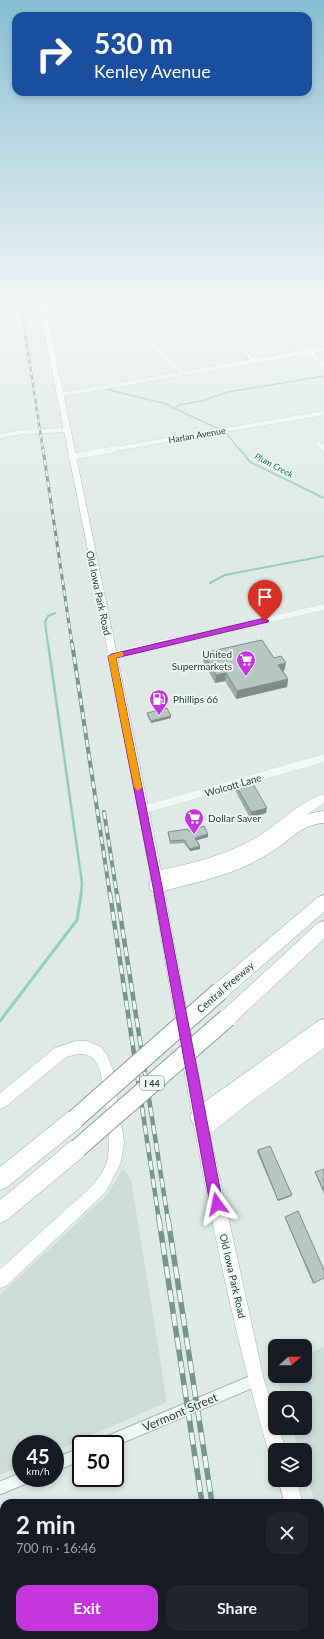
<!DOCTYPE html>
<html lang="en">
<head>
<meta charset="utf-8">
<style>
	body { margin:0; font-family:Lato,sans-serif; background:#20242c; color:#f1f3f6; height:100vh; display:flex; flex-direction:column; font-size:15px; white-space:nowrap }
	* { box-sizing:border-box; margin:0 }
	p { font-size:13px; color:#9ea1a6 }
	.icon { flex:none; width:22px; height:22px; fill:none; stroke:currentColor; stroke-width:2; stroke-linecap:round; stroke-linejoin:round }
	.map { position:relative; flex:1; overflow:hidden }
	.details { position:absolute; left:0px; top:1499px; width:324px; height:140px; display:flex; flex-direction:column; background:#171b24; border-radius:12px 12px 0 0; box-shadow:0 2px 6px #0003 }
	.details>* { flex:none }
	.guide { position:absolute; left:12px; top:12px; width:300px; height:84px; border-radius:12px; box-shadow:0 2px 6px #0003; background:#1a4fa0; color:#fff; overflow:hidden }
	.needle { width:26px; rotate:70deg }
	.fabs { position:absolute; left:268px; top:1339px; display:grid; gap:8px }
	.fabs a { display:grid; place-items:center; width:44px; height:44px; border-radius:8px; background:#171b24; box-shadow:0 2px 6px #0003; font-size:20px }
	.speed { position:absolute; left:12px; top:1435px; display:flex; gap:8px; font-size:20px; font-weight:700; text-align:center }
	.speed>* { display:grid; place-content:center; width:52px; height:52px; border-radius:50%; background:#171b24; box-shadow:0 2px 6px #0003; line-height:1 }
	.speed small { font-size:10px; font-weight:400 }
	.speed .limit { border:2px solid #111; border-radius:6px; background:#fff; color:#111 }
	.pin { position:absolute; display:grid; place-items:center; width:34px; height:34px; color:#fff; margin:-41px -17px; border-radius:50% 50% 50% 0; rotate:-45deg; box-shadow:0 0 4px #0007 }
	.pin .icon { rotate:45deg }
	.me { position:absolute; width:44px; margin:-22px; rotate:348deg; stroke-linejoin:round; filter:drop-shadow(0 0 3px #0008) }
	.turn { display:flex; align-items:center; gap:14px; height:84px; padding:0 16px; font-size:18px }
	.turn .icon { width:52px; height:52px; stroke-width:2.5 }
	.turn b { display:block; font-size:28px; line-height:34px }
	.round { display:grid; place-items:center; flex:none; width:42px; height:42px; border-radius:12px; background:#20242c }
	.headline { display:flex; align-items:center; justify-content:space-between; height:68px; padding:0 16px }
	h1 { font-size:24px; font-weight:700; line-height:30px }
	.button { display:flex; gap:8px; margin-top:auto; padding:8px 16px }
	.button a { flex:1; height:46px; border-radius:12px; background:#c336dd; color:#fff; font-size:16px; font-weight:700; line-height:46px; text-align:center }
	.button a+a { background:#20242c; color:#f1f3f6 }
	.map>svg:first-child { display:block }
	.built { fill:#cddcd6 }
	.green { fill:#d5cfbf }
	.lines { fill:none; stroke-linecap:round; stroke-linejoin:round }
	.stream-far3 { stroke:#96ceb3; stroke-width:1.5 }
	.stream-far2 { stroke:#96ceb3; stroke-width:2 }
	.stream-far1 { stroke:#96ceb3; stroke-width:2.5 }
	.stream { stroke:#96ceb3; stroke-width:3 }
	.street-far3-casing { stroke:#a4b5ae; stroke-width:5 }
	.street-far2-casing { stroke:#a4b5ae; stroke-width:6 }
	.street-far1-casing { stroke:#a4b5ae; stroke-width:8 }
	.street-casing { stroke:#a4b5ae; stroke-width:14 }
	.secondary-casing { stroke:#a4b5ae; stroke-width:1 }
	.highway-casing { stroke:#85a297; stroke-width:1 }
	.street-far3 { stroke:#f2f8f6; stroke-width:4.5 }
	.street-far2 { stroke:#f2f8f6; stroke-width:6 }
	.street-far1 { stroke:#f2f8f6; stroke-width:8 }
	.street { stroke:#f2f8f6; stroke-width:12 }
	.secondary { fill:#fff; fill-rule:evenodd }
	.highway { fill:#fff; fill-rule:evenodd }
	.rail-far4-casing { stroke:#77958a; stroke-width:2.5 }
	.rail-far3-casing { stroke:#77958a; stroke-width:3 }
	.rail-far2-casing { stroke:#77958a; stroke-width:4 }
	.rail-far1-casing { stroke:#77958a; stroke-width:4.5 }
	.rail-casing { stroke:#77958a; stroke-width:5.5 }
	.rail-far4 { stroke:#eff7f4; stroke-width:1.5; stroke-dasharray:4; stroke-linecap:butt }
	.rail-far3 { stroke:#eff7f4; stroke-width:2; stroke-dasharray:5.5; stroke-linecap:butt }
	.rail-far2 { stroke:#eff7f4; stroke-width:2.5; stroke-dasharray:7; stroke-linecap:butt }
	.rail-far1 { stroke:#eff7f4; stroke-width:3; stroke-dasharray:9; stroke-linecap:butt }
	.rail { stroke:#eff7f4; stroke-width:4; stroke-dasharray:12; stroke-linecap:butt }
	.highway-bridge-casing { stroke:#85a297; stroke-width:20; stroke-linecap:butt }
	.highway-bridge { stroke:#fff; stroke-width:18 }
	.wall { fill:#9daca6 }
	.shaded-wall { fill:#7f8c87 }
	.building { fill:#b6c8c1; stroke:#7f8c87 }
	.route { fill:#c336dd; stroke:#7f2390 }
	.slow { fill:#f59e0b }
	.labels { text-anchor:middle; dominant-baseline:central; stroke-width:3.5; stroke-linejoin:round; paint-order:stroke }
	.far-street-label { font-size:9px; fill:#264338; stroke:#eff7f4 }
	.far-water-label { font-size:9px; font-style:italic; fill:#2c7b57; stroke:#eff7f4 }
	.shield { fill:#eff7f4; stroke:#627970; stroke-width:1 }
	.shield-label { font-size:9px; font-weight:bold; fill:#264338 }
	.street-label { font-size:10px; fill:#264338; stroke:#eff7f4 }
	.poi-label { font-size:10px; fill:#264338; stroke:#eff7f4; text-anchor:start }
	.near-street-label { font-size:12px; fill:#264338; stroke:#eff7f4 }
</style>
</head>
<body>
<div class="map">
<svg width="324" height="1639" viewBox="0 0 324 1639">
	<rect width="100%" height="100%" fill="#dfeae6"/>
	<path class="built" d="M261,300H324V311L280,317Z
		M122,1169L128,1174L131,1179L167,1402L55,1451V1444H21V1466L0,1475V1295L108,1194Z
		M324,1347V1531L320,1518V1503H315L305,1470V1450H299L292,1428H305V1398H283L277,1376H305V1355Z"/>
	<path class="green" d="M310,300H324V310L301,313L290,303Z"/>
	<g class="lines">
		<path class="stream-far3" d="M105,389L163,403L219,429
			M175,408L178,405L202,401L228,392L324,376
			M226,433L240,450"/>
		<path class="stream-far2" d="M240,449L250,462L324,498
			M210,583L225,575L324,556
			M48,644L45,622L48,616L55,613"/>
		<path class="stream-far1" d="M48,643L82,883L81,895"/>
		<path class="stream" d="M0,1021L77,920L81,894"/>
		<g class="street-far3-casing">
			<path id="street-far3" d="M253,300L324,365
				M108,306L183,373
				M207,312L253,361
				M207,312L257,304
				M44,315L150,300
				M300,316L324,336
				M59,395L324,349
				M0,436L22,432L66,430
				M318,443L324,450
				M109,450L324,413"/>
		</g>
		<g class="street-far2-casing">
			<path id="street-far2" d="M71,457L115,449
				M162,644L324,607"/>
		</g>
		<g class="street-far1-casing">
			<path id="street-far1" d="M112,656L166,643
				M142,810L324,758"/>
		</g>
		<g class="street-casing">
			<path id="street" d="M104,1444L256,1380
				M55,1465L81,1454
				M0,1488L24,1478"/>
		</g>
		<g class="secondary-casing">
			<path id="secondary" d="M38,300H44L161,870C195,863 229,854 259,836C280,823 300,801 324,794V803L267,842L241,855L211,867L162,879L207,1119L235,1096L324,1034V1048L245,1106L210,1134L264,1380L275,1414V1428H279L286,1450H275V1458L271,1456L268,1450C213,1263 185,1070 151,879C116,685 76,493 38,300Z
				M76,1041H87L101,1047L107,1055L113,1070L124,1142L121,1162L106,1192L6,1286L0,1288V1269C20,1251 39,1234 59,1216C75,1200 99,1185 107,1162C112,1144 105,1091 100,1071C95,1052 81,1051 65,1058L5,1107L0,1109V1093L55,1048Z
				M278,1480H296L303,1503H285Z
				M320,1570L324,1572V1602L320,1600Z"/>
		</g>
		<g class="highway-casing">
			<path id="highway" d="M324,811V823C305,824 294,836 279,847C270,853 260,859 250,864C221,878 188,884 157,893L151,891L149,886L151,881C180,872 210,868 237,856C267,843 290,813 324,811Z
				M324,895V912L226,997L220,999L214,997L211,991L214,985L318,897Z
				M324,921V939L233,1024L227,1026L221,1024L218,1018L221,1012L318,923Z
				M324,1019V1038L207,1124L200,1127L193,1124L190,1117L193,1110L318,1021Z
				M75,1109L82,1112L85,1119L82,1126L7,1187L0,1190V1167L68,1112Z
				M78,1138L85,1141L88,1148L85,1155L7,1220L0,1223V1200L71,1141Z"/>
		</g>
		<use href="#street-far3" class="street-far3"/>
		<use href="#street-far2" class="street-far2"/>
		<use href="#street-far1" class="street-far1"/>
		<use href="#street" class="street"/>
		<use href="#secondary" class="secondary"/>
		<use href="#highway" class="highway"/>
		<g class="rail-far4-casing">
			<path id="rail-far4" d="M20,300L43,450"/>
		</g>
		<g class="rail-far3-casing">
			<path id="rail-far3" d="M43,449L72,644"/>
		</g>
		<g class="rail-far2-casing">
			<path id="rail-far2" d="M72,643L110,895
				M104,812L117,895"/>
		</g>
		<g class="rail-far1-casing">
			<path id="rail-far1" d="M110,894L159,1220
				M117,894L168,1220"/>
		</g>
		<g class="rail-casing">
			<path id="rail" d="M159,1219L202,1503
				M168,1219L212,1503
				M223,1635V1639
				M233,1635L234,1639"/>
		</g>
		<use href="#rail-far4" class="rail-far4"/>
		<use href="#rail-far3" class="rail-far3"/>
		<use href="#rail-far2" class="rail-far2"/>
		<use href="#rail-far1" class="rail-far1"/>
		<use href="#rail" class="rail"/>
		<g class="highway-bridge-casing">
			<path id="highway-bridge" d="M75,1119L220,991
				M78,1148L227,1018"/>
		</g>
		<use href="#highway-bridge" class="highway-bridge"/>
	</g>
	<path class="wall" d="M203,653L274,658L284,671H283L288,679L287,687L236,699L225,681L215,683L203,661Z
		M147,713L171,718L151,723L147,715Z
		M236,786L266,813L250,818L236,792Z
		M189,831L208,834V837L196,840L200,846V849L190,851L184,843L170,844L168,832Z
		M258,1150L292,1195L291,1196L278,1201L257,1152Z
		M324,1169V1194L315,1173V1172Z
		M285,1217L324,1270L313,1284L285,1218Z"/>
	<path class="shaded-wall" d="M286,663L284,671L277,673L278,665Z
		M226,673L225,681L215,683L216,675Z
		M288,679L287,687L236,699L237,691Z
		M171,716V718L151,723V721Z
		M267,808L266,813L250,818L251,812Z
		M208,834V837L195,841V838Z
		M200,846V849L190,851V849Z
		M292,1195L291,1196L278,1201V1200Z"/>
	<path class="building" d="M262,640L274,658L281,656L286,663L278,665L288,679L237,691L226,673L216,675L203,653Z
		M167,708L171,716L151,721L147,713Z
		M252,782L267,808L251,812L236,786Z
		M204,826L208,834L195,838L200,846L190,849L184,840L170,841L168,832L188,829L189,831Z
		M270,1146L292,1195L278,1200L258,1150Z
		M324,1169V1191L315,1172Z
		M298,1211L324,1270V1278L314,1283L285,1217Z"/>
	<linearGradient id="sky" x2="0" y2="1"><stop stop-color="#87bed3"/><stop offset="0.57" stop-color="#f1f6f4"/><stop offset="1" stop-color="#f1f6f4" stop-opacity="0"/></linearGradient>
	<rect width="324" height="529" fill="url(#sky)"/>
	<path class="route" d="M265,618L269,621L268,622L116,658L160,876L223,1204L221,1208L217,1210L212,1208L210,1204L151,876L108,656L112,654Z"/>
	<path class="slow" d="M120,652H123V656L116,658L142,787L138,791L134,787L108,656Z"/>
	<defs>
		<g id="supermarket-pin" transform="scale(1)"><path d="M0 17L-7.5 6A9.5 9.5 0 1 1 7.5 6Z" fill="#c336dd" stroke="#eff7f4"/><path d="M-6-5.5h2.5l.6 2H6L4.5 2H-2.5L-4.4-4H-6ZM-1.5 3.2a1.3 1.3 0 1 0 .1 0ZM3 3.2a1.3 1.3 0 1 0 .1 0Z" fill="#fff"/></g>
		<g id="fuel-pin" transform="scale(1)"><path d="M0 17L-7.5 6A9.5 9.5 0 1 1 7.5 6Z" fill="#c336dd" stroke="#eff7f4"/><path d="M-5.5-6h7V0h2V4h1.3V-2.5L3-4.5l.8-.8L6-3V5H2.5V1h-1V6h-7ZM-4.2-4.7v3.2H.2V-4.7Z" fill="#fff"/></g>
	</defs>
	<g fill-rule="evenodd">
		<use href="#supermarket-pin" x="246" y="660"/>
		<use href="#fuel-pin" x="159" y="699"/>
		<use href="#supermarket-pin" x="194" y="818"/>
	</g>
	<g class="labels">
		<g class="far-street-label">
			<text transform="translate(197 435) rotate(-10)">Harlan Avenue</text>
		</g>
		<g class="far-water-label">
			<text transform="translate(274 465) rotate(28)">Plum Creek</text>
		</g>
		<rect class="shield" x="140" y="1076" width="24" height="14" rx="3"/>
		<g class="shield-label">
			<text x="152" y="1083">I 44</text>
		</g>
		<g class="street-label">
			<text transform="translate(99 593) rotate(78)">Old Iowa Park Road</text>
			<text transform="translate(233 785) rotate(-16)">Wolcott Lane</text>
			<text transform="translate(225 987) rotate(-41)">Central Freeway</text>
			<text transform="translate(233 1276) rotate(77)">Old Iowa Park Road</text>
		</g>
		<g class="poi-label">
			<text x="232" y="654" text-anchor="end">United<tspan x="232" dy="12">Supermarkets</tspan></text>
			<text x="173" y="699">Phillips 66</text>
			<text x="208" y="818">Dollar Saver</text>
		</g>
		<g class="near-street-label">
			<text transform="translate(180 1412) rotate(-23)">Vermont Street</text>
		</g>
	</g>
</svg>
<div class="fabs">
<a><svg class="needle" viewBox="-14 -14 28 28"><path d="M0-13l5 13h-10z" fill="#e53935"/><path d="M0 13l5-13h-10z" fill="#9ea1a6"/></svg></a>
<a><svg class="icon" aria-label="search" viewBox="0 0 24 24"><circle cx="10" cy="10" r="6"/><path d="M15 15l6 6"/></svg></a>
<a><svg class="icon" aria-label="layers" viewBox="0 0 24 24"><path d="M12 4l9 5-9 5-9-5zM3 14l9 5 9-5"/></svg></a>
</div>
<div class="speed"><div>45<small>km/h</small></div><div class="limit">50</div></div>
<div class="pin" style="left:265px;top:621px;background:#d93025"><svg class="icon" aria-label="arrive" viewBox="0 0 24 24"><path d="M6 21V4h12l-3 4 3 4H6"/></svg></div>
<svg class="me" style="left:217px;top:1204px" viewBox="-20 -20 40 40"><path d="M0-17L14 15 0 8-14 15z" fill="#c336dd" stroke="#fff" stroke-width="4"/></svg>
<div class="guide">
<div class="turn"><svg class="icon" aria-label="right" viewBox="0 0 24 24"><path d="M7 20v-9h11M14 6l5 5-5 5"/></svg><div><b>530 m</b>Kenley Avenue</div></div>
</div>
<section class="details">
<div class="headline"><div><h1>2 min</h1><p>700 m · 16:46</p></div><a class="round"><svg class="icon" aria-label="close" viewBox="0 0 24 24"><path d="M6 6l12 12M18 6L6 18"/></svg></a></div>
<div class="button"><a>Exit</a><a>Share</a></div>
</section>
</div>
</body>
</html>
